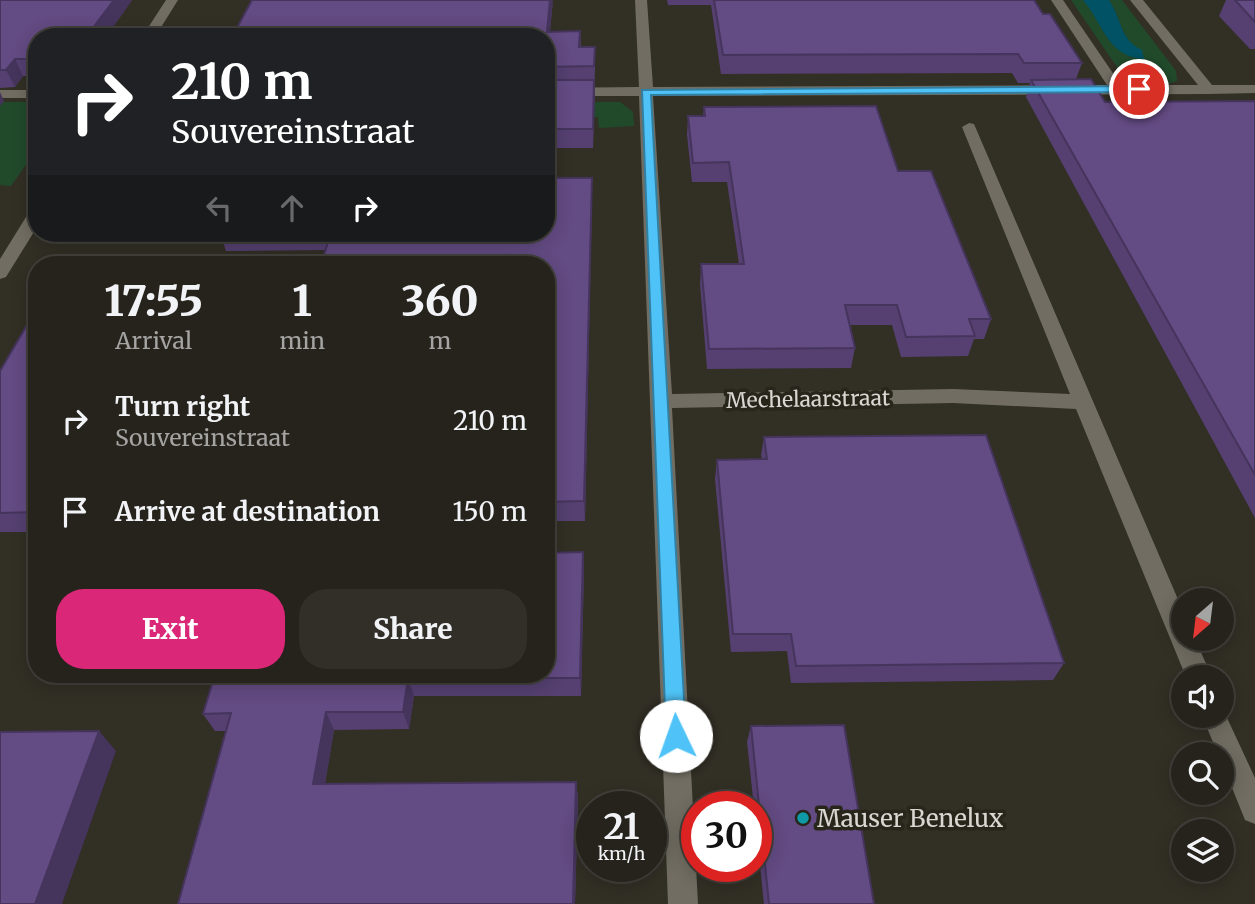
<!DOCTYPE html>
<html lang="en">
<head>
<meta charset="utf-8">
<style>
	body { margin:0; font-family:Merriweather,serif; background:#322f29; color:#f1f3f6; height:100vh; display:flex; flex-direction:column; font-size:26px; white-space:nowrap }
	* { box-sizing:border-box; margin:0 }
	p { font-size:23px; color:#a4a4a3 }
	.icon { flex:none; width:38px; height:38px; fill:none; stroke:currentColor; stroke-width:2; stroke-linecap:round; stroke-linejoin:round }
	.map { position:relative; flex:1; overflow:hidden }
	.drawer { position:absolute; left:28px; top:256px; width:527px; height:427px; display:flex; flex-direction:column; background:#26231c; border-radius:28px; box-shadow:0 4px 18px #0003,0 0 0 2px #42403b }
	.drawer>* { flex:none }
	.hud { position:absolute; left:28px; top:28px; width:527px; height:214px; border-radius:28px; box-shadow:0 4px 18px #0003,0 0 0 2px #42403b; background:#202124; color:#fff; overflow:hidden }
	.needle { width:46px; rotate:208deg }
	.fabs { position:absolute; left:1171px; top:588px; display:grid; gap:14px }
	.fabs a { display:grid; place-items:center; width:63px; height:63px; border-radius:50%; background:#26231c; box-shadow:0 4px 18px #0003,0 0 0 2px #42403b; font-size:35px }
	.speed { position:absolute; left:576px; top:791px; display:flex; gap:14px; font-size:35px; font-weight:700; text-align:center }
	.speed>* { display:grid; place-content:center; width:91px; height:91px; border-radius:50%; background:#26231c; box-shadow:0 4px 18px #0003,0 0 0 2px #42403b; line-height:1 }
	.speed small { font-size:18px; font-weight:400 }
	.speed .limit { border:10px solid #d22; background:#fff; color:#111 }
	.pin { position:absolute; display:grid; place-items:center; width:60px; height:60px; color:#fff; margin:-30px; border:4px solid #fff; border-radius:50%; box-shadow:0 2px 7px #0007 }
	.me { position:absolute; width:77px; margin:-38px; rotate:357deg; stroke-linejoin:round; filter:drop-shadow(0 0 5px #0008) }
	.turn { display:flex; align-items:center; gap:24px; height:147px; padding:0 28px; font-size:32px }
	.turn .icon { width:91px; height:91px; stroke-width:2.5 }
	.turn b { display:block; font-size:49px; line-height:60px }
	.lanes { display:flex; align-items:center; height:66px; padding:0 28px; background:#0003; justify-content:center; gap:35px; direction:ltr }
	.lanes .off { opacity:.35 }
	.eta { display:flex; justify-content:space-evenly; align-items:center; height:119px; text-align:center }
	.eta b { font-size:42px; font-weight:800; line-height:49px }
	.button { display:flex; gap:14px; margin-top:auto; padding:14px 28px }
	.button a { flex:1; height:80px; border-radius:28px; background:#db2777; color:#fff; font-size:28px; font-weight:800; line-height:80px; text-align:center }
	.button a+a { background:#322f29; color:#f1f3f6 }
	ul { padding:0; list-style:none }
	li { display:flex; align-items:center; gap:21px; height:91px; padding:0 28px }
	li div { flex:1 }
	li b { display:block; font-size:26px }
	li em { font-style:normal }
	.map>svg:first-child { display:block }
	.green { fill:#214a2b }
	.water { fill:#005264 }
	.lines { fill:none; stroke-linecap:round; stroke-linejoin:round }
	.minor { fill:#716d62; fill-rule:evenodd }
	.wall { fill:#554071 }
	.shaded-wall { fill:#45345c }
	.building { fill:#634b83; stroke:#45345c; stroke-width:2 }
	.route { fill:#4fc3f7; stroke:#337fa1; stroke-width:2 }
	.culture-dot { fill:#0f9aa8; stroke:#28251b; stroke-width:2.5 }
	.labels { text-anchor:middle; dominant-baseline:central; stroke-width:7; stroke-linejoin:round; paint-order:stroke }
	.street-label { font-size:21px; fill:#d9d7d1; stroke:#28251b }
	.near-poi-label { font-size:24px; fill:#d9d7d1; stroke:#28251b; text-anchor:start }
</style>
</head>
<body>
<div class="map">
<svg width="1255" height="904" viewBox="0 0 1255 904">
	<rect width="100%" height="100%" fill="#322f25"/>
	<path class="green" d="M1071,0H1083C1105,24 1103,52 1142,57V51C1120,40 1122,19 1109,0H1122L1176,71L1177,81C1158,89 1132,86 1119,70Z
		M0,102H37V149L11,186L0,185Z
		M546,102H620L633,112L634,126L599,128L598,117L546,118Z"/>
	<path class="water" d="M1083,0H1109C1122,19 1120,40 1142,50L1144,59C1107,57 1103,23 1083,0Z"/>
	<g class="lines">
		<path class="minor" d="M166,0H178L155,37H142Z
			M635,0H647L653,87L1107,85L1051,0H1063L1121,85H1198L1130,0H1143L1212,85H1255V93L1209,94L653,96L672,394L953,389L1070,394L962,127L969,123L974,124L1183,611V639H1195L1212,677H1186L1076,409L953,403L672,408L698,904H668L639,96H546V88L639,87Z
			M0,90H37V98H0Z
			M37,208V227L6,277L0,279V259L31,209Z
			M1222,707L1255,778V824L1245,820L1222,763V754H1218L1202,716H1222Z"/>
	</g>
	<path class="wall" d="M0,0H132L106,37H37V76H23L15,87L0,88Z
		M553,0L550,32L580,31L581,47L595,66L593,148H549L547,178H592V198L585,521H546V264L326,250L226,251L220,233H546V37Z
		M667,0H1034L1043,14L1082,63L1076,79L1105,102L1255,101V518L1026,97L1030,83H1018L1012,73L721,74L711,5H668Z
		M1226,0H1255V49H1250L1219,16Z
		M704,107L898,171L991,319L984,339H974L968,356L901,357L892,325H850L855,348L851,368L707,369L700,284L701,264H739L727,182H692L687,135L688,116H703Z
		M37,308V532H0V371Z
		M764,437L1064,663L1053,680L791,683L787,651L731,652L715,479L717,460L762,459L761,455Z
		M583,552L584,571L581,696H414L409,729L334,730L325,784L576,782L578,798L575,904H178L227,731H215L203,714Z
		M751,726L874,904H764L756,827V807H754L747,742Z"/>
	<path class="shaded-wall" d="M114,0H132L106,37H86Z
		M550,0H553L548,50L547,32Z
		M15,59L23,76L15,87L6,70Z
		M594,80L595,99L593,148V129Z
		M0,92L4,101L0,106Z
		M548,129L549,148L546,194V154Z
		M592,178V198L585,521L584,501Z
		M583,552L584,571L581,696L580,678Z
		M408,678L414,696L409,729L403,712Z
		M326,712L334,730L322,800L313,784Z
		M99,731L116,751L62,904H35Z
		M576,782L578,798L575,904H573Z"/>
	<path class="building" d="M0,0H114L86,37H37V59H15L6,70H0Z
		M252,0H550L547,32L580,31L579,47H595L594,66L546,67V37H232Z
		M714,0H1034L1043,14H1050L1082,63H1024L1018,54L723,55Z
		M1235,0H1255V22Z
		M1091,79L1105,102L1255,101V475L1031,80Z
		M546,80H594L593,129H548L546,154Z
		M876,106L898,171H931L991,319H969L975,336L906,337L897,305H845L855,348L709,349L701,264H744L729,162L693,163L688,116H705L704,107Z
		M546,178H592L584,501L546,502V264H321L331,233H546Z
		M96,262H139L138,264H95Z
		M37,308V512L0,513V371Z
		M986,435L1064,663L796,666L791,634H733L717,460L767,459L764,437Z
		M583,552L580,678H408L403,712H326L313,784L576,782L573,904H178L231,713L203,714L215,674H546V553Z
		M844,725L874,904H769L751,726Z
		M99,731L35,904H0V732Z"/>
	<path class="route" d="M1139,86L1145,89L1143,92L651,95L686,736L683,743L676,746L669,743L666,736L642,90Z"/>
	<circle class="culture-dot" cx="803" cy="818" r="7"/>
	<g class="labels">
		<g class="street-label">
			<text transform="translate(808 399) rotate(-1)">Mechelaarstraat</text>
		</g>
		<g class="near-poi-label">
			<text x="817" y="818">Mauser Benelux</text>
		</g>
	</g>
</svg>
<div class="fabs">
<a><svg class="needle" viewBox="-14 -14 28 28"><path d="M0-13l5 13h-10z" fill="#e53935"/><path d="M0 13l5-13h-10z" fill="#a4a4a3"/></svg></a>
<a><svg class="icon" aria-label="sound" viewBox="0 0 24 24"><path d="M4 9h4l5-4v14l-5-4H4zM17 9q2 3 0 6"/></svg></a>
<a><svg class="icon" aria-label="search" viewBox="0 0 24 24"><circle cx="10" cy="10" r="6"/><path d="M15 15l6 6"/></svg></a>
<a><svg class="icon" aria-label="layers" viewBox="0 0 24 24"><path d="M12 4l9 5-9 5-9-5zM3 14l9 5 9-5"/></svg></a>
</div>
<div class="speed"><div>21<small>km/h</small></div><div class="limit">30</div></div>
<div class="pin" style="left:1139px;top:89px;background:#d93025"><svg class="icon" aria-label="arrive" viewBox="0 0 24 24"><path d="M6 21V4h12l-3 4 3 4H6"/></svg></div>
<svg class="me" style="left:676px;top:736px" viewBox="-20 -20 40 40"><circle r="19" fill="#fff"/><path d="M0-13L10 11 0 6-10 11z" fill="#4fc3f7"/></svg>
<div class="hud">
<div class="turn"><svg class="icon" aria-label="right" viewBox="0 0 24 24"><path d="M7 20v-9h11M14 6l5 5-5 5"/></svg><div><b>210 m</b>Souvereinstraat</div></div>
<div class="lanes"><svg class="icon off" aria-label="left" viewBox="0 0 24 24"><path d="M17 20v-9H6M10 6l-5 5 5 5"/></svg><svg class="icon off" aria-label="ahead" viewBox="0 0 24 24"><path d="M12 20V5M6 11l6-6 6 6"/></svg><svg class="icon" aria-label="right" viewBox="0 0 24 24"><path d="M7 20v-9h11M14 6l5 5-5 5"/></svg></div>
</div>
<section class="drawer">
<div class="eta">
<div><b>17:55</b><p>Arrival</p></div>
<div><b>1</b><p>min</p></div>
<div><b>360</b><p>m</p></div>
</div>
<ul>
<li><svg class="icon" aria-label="right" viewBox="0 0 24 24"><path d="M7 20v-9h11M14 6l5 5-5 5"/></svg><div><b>Turn right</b><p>Souvereinstraat</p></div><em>210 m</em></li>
<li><svg class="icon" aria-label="arrive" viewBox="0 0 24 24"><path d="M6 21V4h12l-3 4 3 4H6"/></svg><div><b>Arrive at destination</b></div><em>150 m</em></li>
</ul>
<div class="button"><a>Exit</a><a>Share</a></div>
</section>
</div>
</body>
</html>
